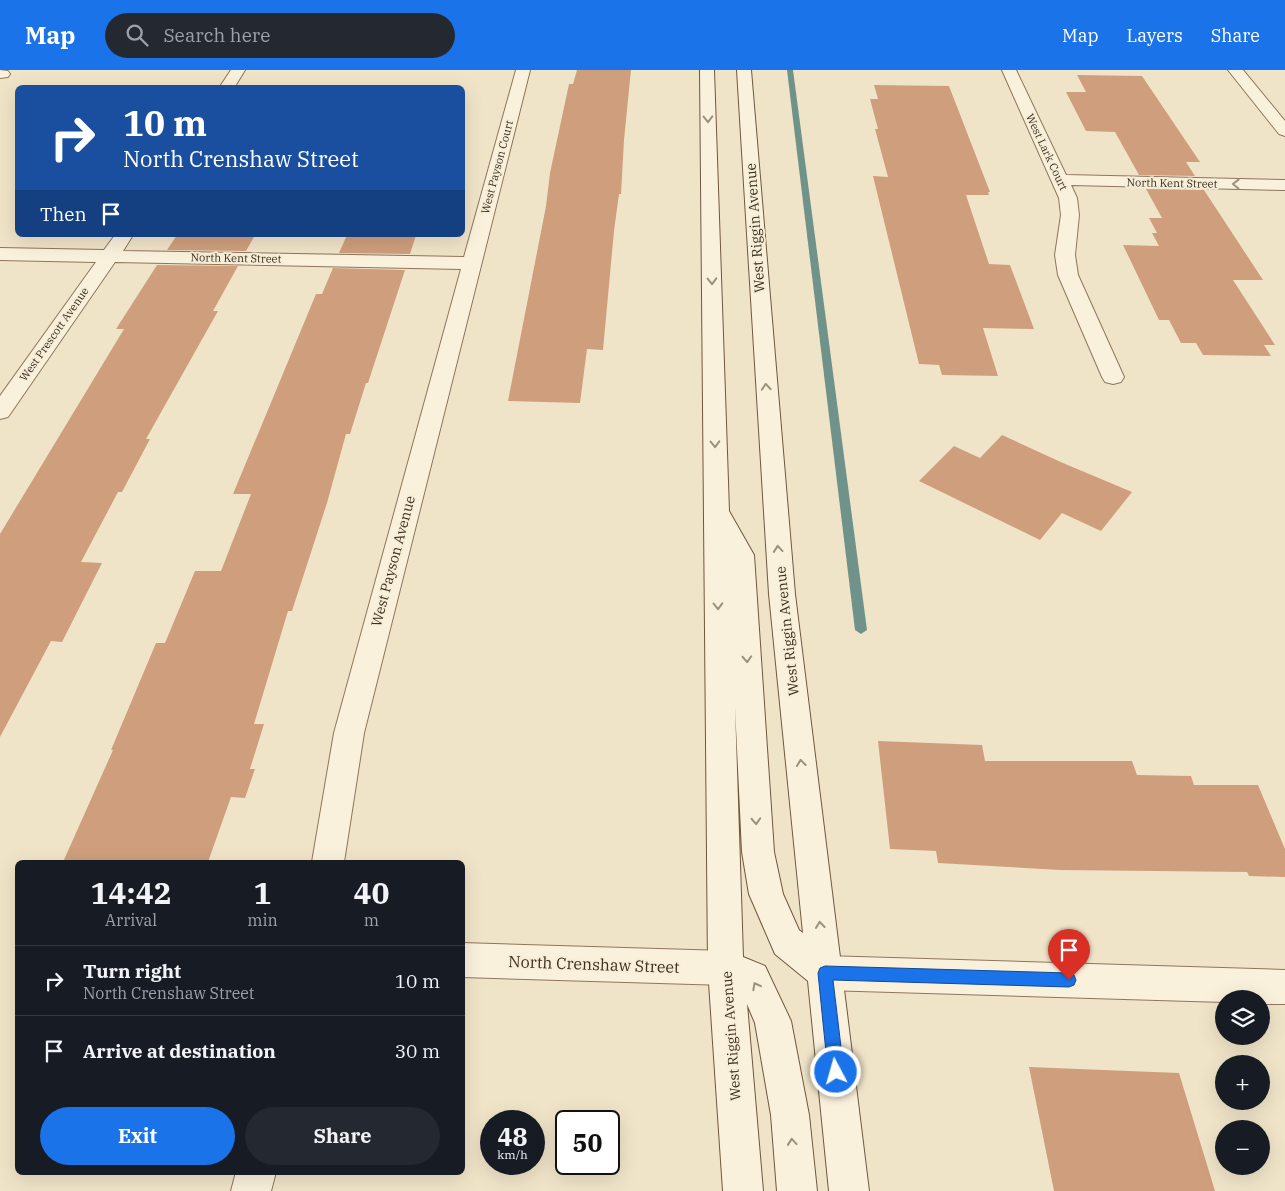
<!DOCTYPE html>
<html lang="en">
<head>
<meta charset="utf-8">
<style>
	body { margin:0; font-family:"IBM Plex Serif",serif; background:#242831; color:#f1f3f6; height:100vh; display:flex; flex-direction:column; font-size:19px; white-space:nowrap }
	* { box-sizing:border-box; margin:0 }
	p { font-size:16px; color:#9ea1a6 }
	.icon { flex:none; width:28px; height:28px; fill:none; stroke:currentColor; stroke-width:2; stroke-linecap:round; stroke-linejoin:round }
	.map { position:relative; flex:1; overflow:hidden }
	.side { position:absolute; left:15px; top:790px; width:450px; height:315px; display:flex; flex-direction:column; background:#171b24; border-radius:8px; box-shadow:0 5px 20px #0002 }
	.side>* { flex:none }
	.guide { position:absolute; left:15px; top:15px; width:450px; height:152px; border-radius:8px; box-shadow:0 5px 20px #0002; background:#1a4fa0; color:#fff; overflow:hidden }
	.buttons { position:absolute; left:1215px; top:920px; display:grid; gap:10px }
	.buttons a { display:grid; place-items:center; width:55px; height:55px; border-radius:50%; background:#171b24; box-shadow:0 5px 20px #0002; font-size:25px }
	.speed { position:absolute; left:480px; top:1040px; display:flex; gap:10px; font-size:25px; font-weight:700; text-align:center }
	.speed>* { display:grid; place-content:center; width:65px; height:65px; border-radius:50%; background:#171b24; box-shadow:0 5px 20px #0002; line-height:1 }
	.speed small { font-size:12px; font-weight:400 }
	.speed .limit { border:2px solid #111; border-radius:8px; background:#fff; color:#111 }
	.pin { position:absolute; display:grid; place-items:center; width:42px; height:42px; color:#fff; margin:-51px -21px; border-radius:50% 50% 50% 0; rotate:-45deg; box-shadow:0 0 5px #0007 }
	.pin .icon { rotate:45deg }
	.me { position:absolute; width:55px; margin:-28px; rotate:354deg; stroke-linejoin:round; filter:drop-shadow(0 0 4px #0008) }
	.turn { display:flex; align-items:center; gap:18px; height:105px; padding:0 25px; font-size:22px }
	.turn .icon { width:65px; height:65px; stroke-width:2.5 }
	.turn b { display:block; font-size:35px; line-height:42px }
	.then { display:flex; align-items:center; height:48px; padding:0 25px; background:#0003; gap:10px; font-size:19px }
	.eta { display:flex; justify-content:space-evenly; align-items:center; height:85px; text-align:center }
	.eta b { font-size:30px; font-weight:800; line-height:35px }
	.button { display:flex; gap:10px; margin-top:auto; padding:10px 25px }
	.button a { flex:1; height:58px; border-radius:30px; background:#1a73e8; color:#fff; font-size:20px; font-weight:800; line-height:58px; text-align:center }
	.button a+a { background:#242831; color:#f1f3f6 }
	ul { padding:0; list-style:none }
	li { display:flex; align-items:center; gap:15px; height:70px; padding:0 25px; border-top:1px solid #363941 }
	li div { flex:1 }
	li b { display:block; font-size:19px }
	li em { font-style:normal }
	header { display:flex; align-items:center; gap:30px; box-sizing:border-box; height:70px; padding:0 25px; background:#1a73e8; color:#fff }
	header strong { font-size:24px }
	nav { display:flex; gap:28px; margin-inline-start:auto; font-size:18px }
	.search { width:350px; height:45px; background:#242831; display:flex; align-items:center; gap:12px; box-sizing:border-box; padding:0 18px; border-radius:28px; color:#9ea1a6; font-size:19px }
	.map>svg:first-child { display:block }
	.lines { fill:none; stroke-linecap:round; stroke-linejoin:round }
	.stream { fill:#6f938a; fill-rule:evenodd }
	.building { fill:#cf9f7d }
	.street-casing { stroke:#8d765c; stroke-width:2 }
	.secondary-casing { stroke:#6f573f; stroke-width:2 }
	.street { fill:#faf1dc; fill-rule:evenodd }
	.secondary { fill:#faf1dc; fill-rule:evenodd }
	.oneway { stroke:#9c907e }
	.route { fill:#1a73e8; stroke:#114b97 }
	.labels { text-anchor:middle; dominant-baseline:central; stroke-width:4; stroke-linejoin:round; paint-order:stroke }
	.far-street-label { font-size:11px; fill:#3d2e20; stroke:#f7eed8 }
	.street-label { font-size:14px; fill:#3d2e20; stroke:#f7eed8 }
	.near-street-label { font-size:16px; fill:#3d2e20; stroke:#f7eed8 }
</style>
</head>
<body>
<header>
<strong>Map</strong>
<div class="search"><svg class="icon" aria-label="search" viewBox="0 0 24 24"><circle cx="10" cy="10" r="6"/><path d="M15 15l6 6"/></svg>Search here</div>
<nav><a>Map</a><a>Layers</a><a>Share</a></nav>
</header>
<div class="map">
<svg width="1285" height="1121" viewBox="0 0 1285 1121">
	<rect width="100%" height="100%" fill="#f0e4c8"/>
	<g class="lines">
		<path class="stream" d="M787,0H793L867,560L861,564L855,560Z"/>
	</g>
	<path class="building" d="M577,0H631L624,70L621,124H619L614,161L603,280L587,279L580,333L508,331L546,136L550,103L569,14H573Z
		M1077,5L1142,6L1200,92H1186L1195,106L1139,105L1115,62L1086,61L1066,22H1086Z
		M874,15L949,16L990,122H988L989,125H966L989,194L1010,195L1034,259L983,258L998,306L942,305L939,295L919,294L873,106L888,107L875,59H878L870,29H878Z
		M1146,119L1204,120L1263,210H1233L1275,275H1264L1271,286L1203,285L1196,273H1181L1169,250H1159L1123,175L1159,176L1152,163H1157L1149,148H1162Z
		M177,165H255L246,181L167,180Z
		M347,165H416L410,184L339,183Z
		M157,195L238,196L213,241H218L146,369H150L122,422H118L81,492L102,493L62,572L51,571L0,667V464L124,259H116Z
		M333,198L405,200L368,313H366L350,364H346L327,433L292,541H288L254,654H264L250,699H255L245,728L231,727L208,792H63L113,680H111L156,573H165L195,501H221L251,424H233L316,224H322Z
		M1002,365L1063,393L1132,422L1101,461L1062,443L1040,470L919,411L954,376L980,388Z
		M878,671L982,675L985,691H1132L1137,705L1191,706L1194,715H1258L1285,779V807L1249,806L1247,802L1060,800L938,793L936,781L890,779Z
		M1029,997L1179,1003L1215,1121H1054Z"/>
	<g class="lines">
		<g class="street-casing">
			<path id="street" d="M0,0L8,1L10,4L8,7L0,8Z
				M231,0H245L234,18H219Z
				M516,0H530L364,663L344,792H312L334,663L461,199L115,192L8,347L0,349V326L96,192L0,190V178L104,180L115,165H133L123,181L464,187Z
				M1002,0H1016L1066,105L1285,110V120L1071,115L1077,128L1079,145L1075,185L1078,205L1124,307L1121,312L1113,314L1105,312L1102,307L1058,205L1055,185L1061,145L1059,128Z
				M1228,0H1243L1285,51V66L1279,64Z
				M462,873L726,881L738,886L744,898L738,910L726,915L462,907Z
				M825,886L1285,900V934H1261V929H1224V932L825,920L813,915L807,903L813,891Z
				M236,1102H276L271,1121H231Z"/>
		</g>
		<g class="secondary-casing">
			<path id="secondary" d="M700,0H714L729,441L754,485L774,782L783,824L799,860L803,863L769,524L737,0H751L795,524L869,1121H829L808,911L775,884L749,824L742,782L735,637L743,887L765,896L791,951L809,1045L817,1121H777L771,1045L755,953L747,934L763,1121H723L708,898Z"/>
		</g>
		<use href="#street" class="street"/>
		<use href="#secondary" class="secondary"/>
	</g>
	<defs><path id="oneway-chevron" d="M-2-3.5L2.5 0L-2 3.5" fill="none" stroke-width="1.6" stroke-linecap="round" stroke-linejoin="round" transform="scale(1.25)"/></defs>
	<g class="oneway">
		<use href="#oneway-chevron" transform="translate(708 49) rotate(89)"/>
		<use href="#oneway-chevron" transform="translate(1236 114) rotate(-179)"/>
		<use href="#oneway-chevron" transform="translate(712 211) rotate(89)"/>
		<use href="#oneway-chevron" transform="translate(766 317) rotate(-94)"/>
		<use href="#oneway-chevron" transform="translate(715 374) rotate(89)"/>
		<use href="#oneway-chevron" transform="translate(778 479) rotate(-95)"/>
		<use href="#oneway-chevron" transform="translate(718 536) rotate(89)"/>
		<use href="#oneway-chevron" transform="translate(747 589) rotate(87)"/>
		<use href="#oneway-chevron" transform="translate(801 693) rotate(-96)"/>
		<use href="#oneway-chevron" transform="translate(756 751) rotate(87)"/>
		<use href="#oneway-chevron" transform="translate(820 855) rotate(-96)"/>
		<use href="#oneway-chevron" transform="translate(756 916) rotate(-118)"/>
		<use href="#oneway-chevron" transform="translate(792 1072) rotate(-95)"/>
	</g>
	<path class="route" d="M825,896L1069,903L1074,905L1076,910L1074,915L1069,917L833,910L844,1002L842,1008L836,1010L831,1008L828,1002L818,903L820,898Z"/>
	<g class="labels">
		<g class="far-street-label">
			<text transform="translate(1047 82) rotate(65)">West Lark Court</text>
			<text transform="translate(497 97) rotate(-75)">West Payson Court</text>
			<text transform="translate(1172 113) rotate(1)">North Kent Street</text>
			<text transform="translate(236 188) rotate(1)">North Kent Street</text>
			<text transform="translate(54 264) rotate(-55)">West Prescott Avenue</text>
		</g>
		<g class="street-label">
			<text transform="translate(755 158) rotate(-94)">West Riggin Avenue</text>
			<text transform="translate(393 491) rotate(-75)">West Payson Avenue</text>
			<text transform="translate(787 561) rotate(-96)">West Riggin Avenue</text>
			<text transform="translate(731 966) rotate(-94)">West Riggin Avenue</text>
		</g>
		<g class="near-street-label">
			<text transform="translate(594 894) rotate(2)">North Crenshaw Street</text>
		</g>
	</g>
</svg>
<div class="buttons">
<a><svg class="icon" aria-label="layers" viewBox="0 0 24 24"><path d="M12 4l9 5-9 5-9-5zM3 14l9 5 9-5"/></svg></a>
<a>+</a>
<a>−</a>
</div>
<div class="speed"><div>48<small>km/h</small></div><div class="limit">50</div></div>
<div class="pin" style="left:1069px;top:910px;background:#d93025"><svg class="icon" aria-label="arrive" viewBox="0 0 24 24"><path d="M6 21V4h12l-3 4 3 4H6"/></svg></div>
<svg class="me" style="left:836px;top:1002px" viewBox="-20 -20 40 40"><circle r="17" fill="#1a73e8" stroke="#fff" stroke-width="3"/><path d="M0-11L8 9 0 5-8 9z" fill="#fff"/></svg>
<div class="guide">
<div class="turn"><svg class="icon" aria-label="right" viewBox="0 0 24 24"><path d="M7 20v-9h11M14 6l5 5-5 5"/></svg><div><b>10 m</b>North Crenshaw Street</div></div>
<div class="then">Then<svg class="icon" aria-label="arrive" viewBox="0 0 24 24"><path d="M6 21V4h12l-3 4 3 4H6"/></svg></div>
</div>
<section class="side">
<div class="eta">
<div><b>14:42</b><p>Arrival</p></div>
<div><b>1</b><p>min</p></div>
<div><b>40</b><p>m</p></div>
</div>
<ul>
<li><svg class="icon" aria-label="right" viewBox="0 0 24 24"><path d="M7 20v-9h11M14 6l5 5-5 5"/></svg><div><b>Turn right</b><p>North Crenshaw Street</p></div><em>10 m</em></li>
<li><svg class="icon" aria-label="arrive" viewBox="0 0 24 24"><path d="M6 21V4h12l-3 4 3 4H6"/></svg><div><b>Arrive at destination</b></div><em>30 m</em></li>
</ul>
<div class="button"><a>Exit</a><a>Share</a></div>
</section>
</div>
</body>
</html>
